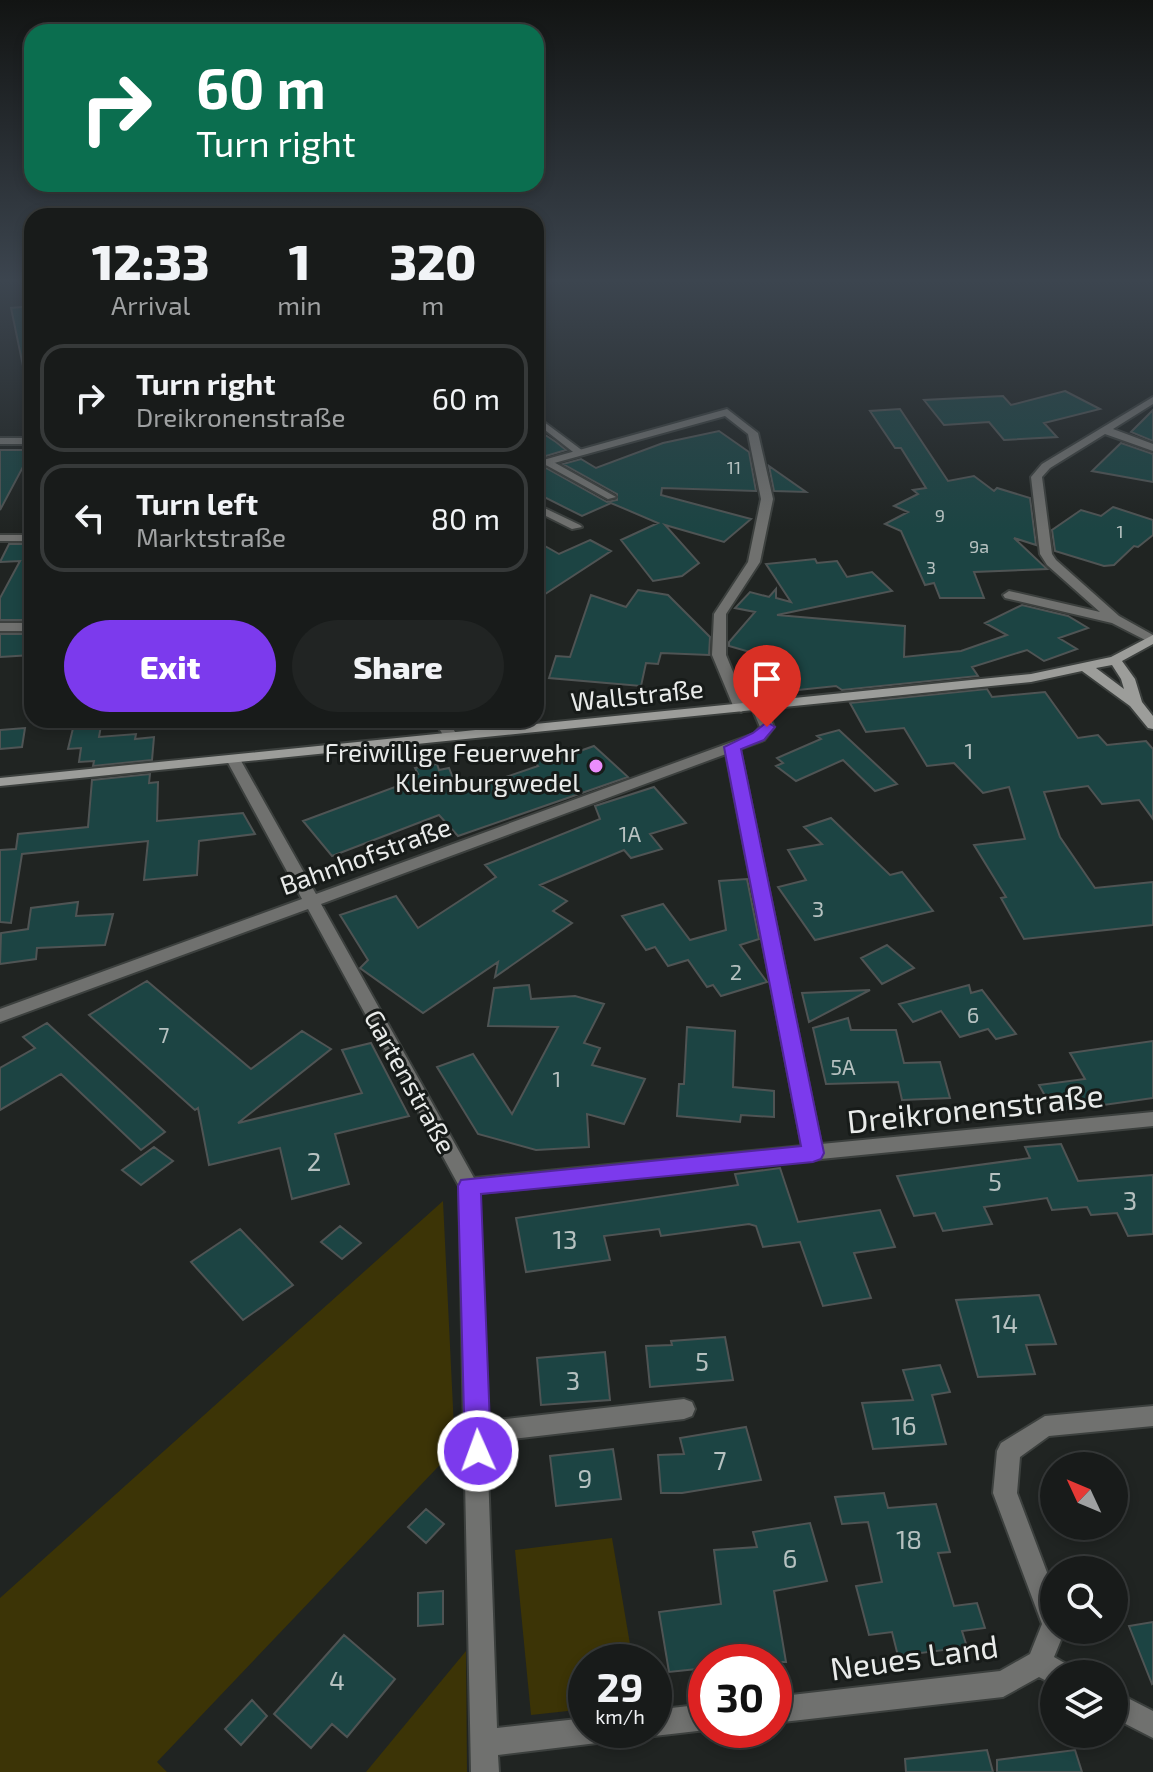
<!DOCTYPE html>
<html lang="en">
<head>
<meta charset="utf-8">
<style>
	body { margin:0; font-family:"Exo 2",sans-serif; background:#212423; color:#f1f3f6; height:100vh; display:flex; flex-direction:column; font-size:30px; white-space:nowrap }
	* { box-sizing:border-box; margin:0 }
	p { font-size:26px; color:#9fa1a2 }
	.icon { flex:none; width:44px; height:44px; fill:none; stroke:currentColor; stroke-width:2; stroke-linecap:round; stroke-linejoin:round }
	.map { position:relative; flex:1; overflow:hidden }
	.side { position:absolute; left:24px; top:208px; width:520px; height:520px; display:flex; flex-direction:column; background:#181b1a; border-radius:24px; box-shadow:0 4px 12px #0003,0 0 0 2px #363939 }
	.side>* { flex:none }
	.banner { position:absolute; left:24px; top:24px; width:520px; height:168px; border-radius:24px; box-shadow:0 4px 12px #0003,0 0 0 2px #363939; background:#0b6e4f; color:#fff; overflow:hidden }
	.needle { width:52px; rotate:314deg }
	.tools { position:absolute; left:1040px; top:1452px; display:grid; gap:16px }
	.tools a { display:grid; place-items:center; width:88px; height:88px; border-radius:50%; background:#181b1a; box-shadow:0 4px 12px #0003,0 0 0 2px #363939; font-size:40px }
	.speed { position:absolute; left:568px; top:1644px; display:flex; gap:16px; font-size:40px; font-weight:700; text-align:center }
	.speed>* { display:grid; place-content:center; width:104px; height:104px; border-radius:50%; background:#181b1a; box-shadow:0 4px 12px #0003,0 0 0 2px #363939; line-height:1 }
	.speed small { font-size:20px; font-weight:400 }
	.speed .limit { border:12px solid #d22; background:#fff; color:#111 }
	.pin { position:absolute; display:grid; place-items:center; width:68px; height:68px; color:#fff; margin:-82px -34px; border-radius:50% 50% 50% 0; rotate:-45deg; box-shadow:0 0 8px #0007 }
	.pin .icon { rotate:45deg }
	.me { position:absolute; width:88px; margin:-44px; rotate:358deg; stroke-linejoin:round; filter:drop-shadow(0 0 6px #0008) }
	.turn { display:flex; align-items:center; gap:28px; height:168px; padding:0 40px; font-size:36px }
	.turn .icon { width:104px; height:104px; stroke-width:2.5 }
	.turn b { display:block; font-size:56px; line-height:68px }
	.eta { display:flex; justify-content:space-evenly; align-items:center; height:136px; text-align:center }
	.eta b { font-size:48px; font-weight:800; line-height:56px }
	.primary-button { display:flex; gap:16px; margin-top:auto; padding:16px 40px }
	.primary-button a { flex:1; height:92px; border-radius:48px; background:#7c3aed; color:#fff; font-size:32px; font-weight:800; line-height:92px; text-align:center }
	.primary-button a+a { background:#212423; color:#f1f3f6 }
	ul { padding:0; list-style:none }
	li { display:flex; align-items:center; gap:24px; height:108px; margin:0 16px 12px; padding:0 24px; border:4px solid #363939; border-radius:24px }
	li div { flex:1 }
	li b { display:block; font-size:30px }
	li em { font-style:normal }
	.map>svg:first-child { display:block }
	.green { fill:#3c3406 }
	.building { fill:#1c4443; stroke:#4f5454; stroke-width:2 }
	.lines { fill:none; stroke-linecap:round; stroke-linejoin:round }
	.lane-casing { stroke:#3c403e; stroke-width:4 }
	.street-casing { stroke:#3c403e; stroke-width:4 }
	.secondary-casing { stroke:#3c403e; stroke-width:4 }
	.lane { fill:#70716f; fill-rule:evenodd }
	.street { fill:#70716f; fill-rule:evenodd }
	.secondary { fill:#9c9d9a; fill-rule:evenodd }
	.route { fill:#7c3aed; stroke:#51269a; stroke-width:2 }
	.poi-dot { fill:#eb8dfc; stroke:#171b19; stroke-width:3 }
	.labels { text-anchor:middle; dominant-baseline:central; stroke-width:6; stroke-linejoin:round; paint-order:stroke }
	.far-number-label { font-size:18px; fill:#b6c1c0 }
	.number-label { font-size:22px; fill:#b6c1c0 }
	.street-label { font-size:26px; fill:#e9ebea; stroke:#171b19 }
	.poi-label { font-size:26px; fill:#e9ebea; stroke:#171b19; text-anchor:end }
	.near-number-label { font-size:26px; fill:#b6c1c0 }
	.near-street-label { font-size:32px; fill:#e9ebea; stroke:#171b19 }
</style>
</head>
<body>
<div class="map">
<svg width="1153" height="1772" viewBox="0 0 1153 1772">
	<rect width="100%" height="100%" fill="#202422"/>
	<path class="green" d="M443,1201L455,1449L157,1762L167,1772H0V1598Z
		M612,1538L633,1662H586V1709L531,1715L515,1550Z
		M466,1651L467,1772H366Z"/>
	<path class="building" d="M32,306V365L23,366L11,308Z
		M1065,391L1100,409L1044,423L1057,437L1004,440L989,422L944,425L924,400L1003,396L1011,405Z
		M900,409L948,481L974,476L994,491L997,488L1030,498L1036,545L1014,538L1047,569L974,572L984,598H940L934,583L925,585L901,531L885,524L908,512L894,506L918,494L913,490L926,488L901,448H895L870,411Z
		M1153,410V441L1131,432Z
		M536,429L556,442L566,450L536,459Z
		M719,431L749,452L756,491L662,488L661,495L751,519L724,542L665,525L699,563L682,576L653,581L621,540L658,523L611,503L582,516L536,493V471L546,468L607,502L617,500V494L563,464L581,459L596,468L663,443Z
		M1121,443L1153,454V482L1092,471Z
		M0,450H32L0,510Z
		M769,466L806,492L774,491Z
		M1113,507L1153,520V535L1138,547L1134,546L1114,565L1104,566L1055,551L1052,530L1081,510L1101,516Z
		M590,540L611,551L536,600V541L559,554Z
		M9,544H32V620H0V598L20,561L0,562Z
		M815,559L817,563L837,561L847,577L872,572L892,591L777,615L905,626L904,657L961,651L1007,635L985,623L1022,605L1068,616L1088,628L1059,638L1077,649L1044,661L1027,650L972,667L978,676L842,690L836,686L759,694L756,689L745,687L764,656L729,646V642L755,612L735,608L750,592L769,597L776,589V598L791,602L766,564Z
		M638,590L668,595L710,637L709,655L661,653L658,664L646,663L641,686L549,678L556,656L570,657L591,595L626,607Z
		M0,634H32V655L0,657Z
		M987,689L992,697L1045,692L1078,738L1098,735L1107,745L1146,741L1153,749V819L1139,800L1102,804L1088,786L1044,792L1060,837L1095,888L1153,882V925L1024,939L1001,898L1006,897L974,845L1025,839L1009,787L983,793L954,763L927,766L904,728L866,732L850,703Z
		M75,720H102L99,737L136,734L135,739L154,737L152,760L93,766L94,761L79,762L81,748L68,749Z
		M25,728L22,747L0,749V730Z
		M839,730L897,784L875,791L843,760L796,781L776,766L783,763L777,758L821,739L817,736Z
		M594,746L628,777L458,836L439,815L332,856L303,821L406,783L403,776L418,774L415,768L437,764L439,770L449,768L459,793L538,766L531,758L553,751L560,758Z
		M150,774L149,783L158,782L157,821L243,813L255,834L199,841L197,875L144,880L148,841L22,854L11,923L0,922V850L16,849L18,834L88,827L92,780Z
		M654,787L686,823L650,834L662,849L631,858L624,850L540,885L567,901L553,911L572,923L495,977L498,962L423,1013L360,968L368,960L340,915L396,896L418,928L496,877L485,865L600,819L595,806Z
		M831,818L890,875L902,872L933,911L815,940L778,887L806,880L788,850L822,844L804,827Z
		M747,879L759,939L740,945L767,982L721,996L713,985L707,987L688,960L668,966L655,947L646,950L622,916L663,904L690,940L726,930L719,881Z
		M78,902L76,916L113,914L105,945L37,948L36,959L0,964L1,933L28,929L31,908Z
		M887,945L914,968L882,984L861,958Z
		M147,981L251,1069L302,1031L331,1049L238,1123L362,1093L342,1050L371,1043L409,1116L335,1134L349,1184L292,1199L280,1148L209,1165L198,1108L195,1110L89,1015Z
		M529,985L531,999L575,996L604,1004L584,1043L600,1048L592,1065L645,1079L624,1124L587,1114L589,1147L536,1150L478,1134L437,1067L473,1054L512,1114L558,1027L488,1026L494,988Z
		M969,985L971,993L982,990L1016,1034L996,1039L988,1029L960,1037L941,1011L913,1022L899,1004Z
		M870,990L809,1022L802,993Z
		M848,1018L851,1030H896L904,1063L940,1062L950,1098L902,1100L898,1082L826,1084L813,1028Z
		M47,1023L165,1132L141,1150L61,1074L0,1110V1068L35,1048L23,1037Z
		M687,1027L735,1031L733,1087L774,1091V1117L741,1115L740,1122L677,1116L679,1084H684Z
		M1153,1041V1098L1054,1112L1039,1085L1085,1079L1070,1053Z
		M1061,1144L1078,1181L1153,1175V1234L1128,1236L1117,1213L1091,1215L1087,1207L1052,1210L1047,1198L984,1207L992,1224L943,1231L935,1213L914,1216L897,1176L1030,1158L1025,1147Z
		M154,1147L173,1161L141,1185L122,1170Z
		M780,1168L798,1222L880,1210L895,1247L854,1253L871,1298L823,1306L800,1242L763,1247L756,1226L749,1224L661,1236L659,1229L604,1236L610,1260L526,1272L516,1218L738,1185L735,1174Z
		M340,1226L361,1243L342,1259L321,1242Z
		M240,1229L293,1285L243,1320L191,1262Z
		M1039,1295L1056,1344L1026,1345L1035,1374L978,1377L956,1300Z
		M725,1337L733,1380L650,1387L646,1346L672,1345L671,1341Z
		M605,1352L610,1400L541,1405L537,1358Z
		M940,1365L950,1392L932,1395L946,1444L873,1449L862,1403L913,1400L903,1370Z
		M746,1427L761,1480L682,1493H661L658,1455L684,1454L680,1438Z
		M613,1449L621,1499L556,1506L550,1456Z
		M884,1493L888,1508L936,1504L950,1552L938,1553L954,1606L977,1603L985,1628L962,1631L967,1647L898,1656L892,1632L869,1635L856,1586L882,1582L868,1522L842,1524L835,1497Z
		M426,1509L444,1524L426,1543L408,1527Z
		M810,1523L827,1581L774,1591L786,1662H706V1668L669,1672L659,1612L721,1604L714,1550L757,1547L753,1532Z
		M443,1591V1624L418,1626V1593Z
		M1153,1622V1683L1152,1684L1129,1626Z
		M344,1635L395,1679L347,1737L332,1724L311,1748L274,1714Z
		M252,1700L267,1716L241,1745L225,1729Z
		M987,1750L993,1772H906L905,1759Z
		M1075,1750L1082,1772H997V1760Z"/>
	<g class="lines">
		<g class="lane-casing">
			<path id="lane" d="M536,416L583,451V455H577L536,423Z
				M544,460H550L616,497L608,499L544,464Z"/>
		</g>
		<g class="street-casing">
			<path id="street" d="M1153,397V404L1113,429L1153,444V451L1105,434L1050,468L1042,477L1052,554L1056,560L1119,616L1153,635V644L1112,623L1005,598L1003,595L1009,591L1100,612L1047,565L1040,554L1031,477L1042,464Z
				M727,409L758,433L773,499L760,562L726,614V655L748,708L741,712L734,708L712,655L714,614L748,562L761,499L748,434L725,416L536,468V462Z
				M0,438H32V444H0Z
				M536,504L580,525L582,527L572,529L536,511Z
				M0,535H32V541H0Z
				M0,623H32V631H0Z
				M758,702L765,706L774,727L764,740L740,749L821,1144L1153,1112V1126L479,1193L487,1421L684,1399L692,1402L695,1409L692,1416L684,1419L487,1442L497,1728L586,1718V1730H610L606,1739L597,1743L498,1755L499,1772H471L459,1186L308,909L0,1022V1009L302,899L226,759L228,756L233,755L240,759L316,894L754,734L760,727L751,706ZM726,754L802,1146L474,1178L321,904Z
				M434,720H448L458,737L456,740H446Z
				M1153,1406V1426L1049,1436L1020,1457L1017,1493L1054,1591V1630H1065L1054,1657L1068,1665L1072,1674H1054V1685L1039,1677L1003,1697L774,1723V1697L1000,1671L1030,1654L1042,1624L993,1493L997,1451L1001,1443L1045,1416Z
				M1114,1691L1153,1711V1738L1114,1718Z
				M706,1704V1730L654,1736L645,1732L644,1730H654V1710Z"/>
		</g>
		<g class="secondary-casing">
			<path id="secondary" d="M1153,635V644L1122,661L1135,679L1142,702L1153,716V729L1148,728L1130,706L1082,671L1031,682L0,786V778L1031,674L1111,657ZM1112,665L1121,679L1124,689L1096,668Z"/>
		</g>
		<use href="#lane" class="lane"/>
		<use href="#street" class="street"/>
		<use href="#secondary" class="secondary"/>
	</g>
	<linearGradient id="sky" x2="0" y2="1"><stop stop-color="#121413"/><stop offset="0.53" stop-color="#3c454f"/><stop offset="1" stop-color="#3c454f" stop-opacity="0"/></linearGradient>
	<rect width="1153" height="530" fill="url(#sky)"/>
	<path class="route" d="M767,722L775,727L764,740L741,749L824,1153L821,1159L813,1162L481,1194L491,1451L487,1459L478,1463L469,1459L465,1451L458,1186L461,1180L801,1146L724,747L753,733Z"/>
	<circle class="poi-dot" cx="596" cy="766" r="8"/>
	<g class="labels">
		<g class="far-number-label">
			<text x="734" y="467">11</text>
			<text x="940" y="515">9</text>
			<text x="1120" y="531">1</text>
			<text x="979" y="546">9a</text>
			<text x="931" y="567">3</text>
		</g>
		<g class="number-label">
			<text x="969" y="750">1</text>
			<text x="630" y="833">1A</text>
			<text x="818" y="908">3</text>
			<text x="736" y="971">2</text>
			<text x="973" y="1014">6</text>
			<text x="164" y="1034">7</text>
			<text x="843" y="1066">5A</text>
			<text x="557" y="1078">1</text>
		</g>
		<g class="street-label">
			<text transform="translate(637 694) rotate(-6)">Wallstraße</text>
			<text transform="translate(365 855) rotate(-20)">Bahnhofstraße</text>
			<text transform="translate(411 1081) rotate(61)">Gartenstraße</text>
		</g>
		<g class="poi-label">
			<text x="580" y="751">Freiwillige Feuerwehr<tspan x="580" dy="30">Kleinburgwedel</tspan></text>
		</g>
		<g class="near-number-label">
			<text x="314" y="1160">2</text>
			<text x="995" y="1180">5</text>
			<text x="1130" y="1199">3</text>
			<text x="565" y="1238">13</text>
			<text x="1005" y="1322">14</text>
			<text x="702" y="1360">5</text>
			<text x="573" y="1379">3</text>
			<text x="904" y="1424">16</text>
			<text x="720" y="1459">7</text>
			<text x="585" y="1477">9</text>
			<text x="909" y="1538">18</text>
			<text x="790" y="1557">6</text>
			<text x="337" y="1679">4</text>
		</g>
		<g class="near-street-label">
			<text transform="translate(975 1107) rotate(-6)">Dreikronenstraße</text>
			<text transform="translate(914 1656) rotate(-8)">Neues Land</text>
		</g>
	</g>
</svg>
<div class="tools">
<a><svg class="needle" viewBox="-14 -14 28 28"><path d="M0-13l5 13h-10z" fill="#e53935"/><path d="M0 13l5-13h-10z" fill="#9fa1a2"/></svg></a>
<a><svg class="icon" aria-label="search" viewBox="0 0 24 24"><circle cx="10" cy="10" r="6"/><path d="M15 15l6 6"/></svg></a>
<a><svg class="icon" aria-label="layers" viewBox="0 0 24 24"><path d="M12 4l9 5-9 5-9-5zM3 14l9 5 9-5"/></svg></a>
</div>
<div class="speed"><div>29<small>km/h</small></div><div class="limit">30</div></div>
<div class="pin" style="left:767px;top:727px;background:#d93025"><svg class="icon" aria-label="arrive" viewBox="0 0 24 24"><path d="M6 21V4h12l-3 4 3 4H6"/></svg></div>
<svg class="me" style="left:478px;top:1451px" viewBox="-20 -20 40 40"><circle r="17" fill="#7c3aed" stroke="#fff" stroke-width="3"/><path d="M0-11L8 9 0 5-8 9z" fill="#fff"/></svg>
<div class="banner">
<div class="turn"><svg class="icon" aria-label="right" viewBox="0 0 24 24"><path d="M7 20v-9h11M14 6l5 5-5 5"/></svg><div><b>60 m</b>Turn right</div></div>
</div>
<section class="side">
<div class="eta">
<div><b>12:33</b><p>Arrival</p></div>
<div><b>1</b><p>min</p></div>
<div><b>320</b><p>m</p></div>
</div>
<ul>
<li><svg class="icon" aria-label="right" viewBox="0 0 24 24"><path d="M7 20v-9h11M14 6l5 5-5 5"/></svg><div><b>Turn right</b><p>Dreikronenstraße</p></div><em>60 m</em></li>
<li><svg class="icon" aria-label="left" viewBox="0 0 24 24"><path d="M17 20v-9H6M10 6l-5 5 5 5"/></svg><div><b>Turn left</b><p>Marktstraße</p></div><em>80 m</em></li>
</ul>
<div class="primary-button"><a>Exit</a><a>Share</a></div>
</section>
</div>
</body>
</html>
